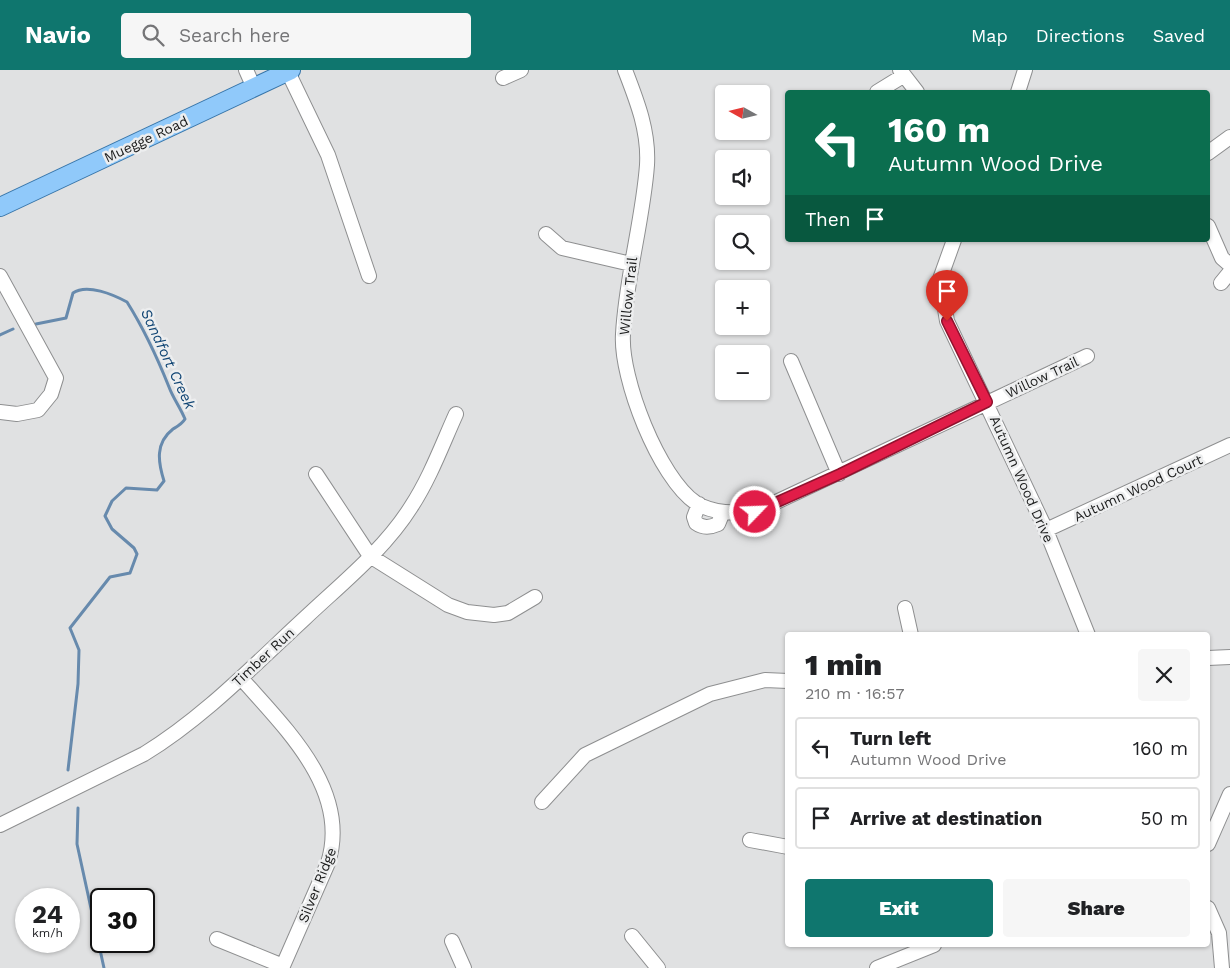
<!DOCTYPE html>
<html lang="en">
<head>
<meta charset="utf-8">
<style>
	body { margin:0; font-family:"Work Sans",sans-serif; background:#f6f6f6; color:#202124; height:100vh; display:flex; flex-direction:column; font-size:19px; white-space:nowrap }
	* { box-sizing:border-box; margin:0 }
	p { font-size:16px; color:#757577 }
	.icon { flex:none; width:28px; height:28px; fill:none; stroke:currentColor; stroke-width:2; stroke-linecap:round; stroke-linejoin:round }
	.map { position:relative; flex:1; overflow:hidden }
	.side { position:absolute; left:785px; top:562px; width:425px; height:315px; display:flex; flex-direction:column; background:#fff; border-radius:5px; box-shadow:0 1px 4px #0004 }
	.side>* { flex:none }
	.guide { position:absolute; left:785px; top:20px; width:425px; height:152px; border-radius:5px; box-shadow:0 1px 4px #0004; background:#0b6e4f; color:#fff; overflow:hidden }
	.needle { width:32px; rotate:278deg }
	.fabs { position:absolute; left:715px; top:15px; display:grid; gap:10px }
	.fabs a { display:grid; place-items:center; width:55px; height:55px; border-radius:5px; background:#fff; box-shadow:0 1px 4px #0004; font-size:25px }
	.speed { position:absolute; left:15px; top:818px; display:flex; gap:10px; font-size:25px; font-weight:700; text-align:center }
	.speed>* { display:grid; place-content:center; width:65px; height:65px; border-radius:50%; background:#fff; box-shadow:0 1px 4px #0004; line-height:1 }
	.speed small { font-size:12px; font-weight:400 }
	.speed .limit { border:2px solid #111; border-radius:8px; background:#fff; color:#111 }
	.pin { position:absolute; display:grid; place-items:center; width:42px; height:42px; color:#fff; margin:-51px -21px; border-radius:50% 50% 50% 0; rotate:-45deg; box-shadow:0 0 5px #0007 }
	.pin .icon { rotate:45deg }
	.me { position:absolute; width:55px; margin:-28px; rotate:66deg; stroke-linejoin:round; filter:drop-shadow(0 0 4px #0008) }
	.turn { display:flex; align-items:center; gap:18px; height:105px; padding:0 20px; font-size:22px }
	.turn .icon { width:65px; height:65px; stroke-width:2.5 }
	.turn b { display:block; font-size:35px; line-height:42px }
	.then { display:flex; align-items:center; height:48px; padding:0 20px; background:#0003; gap:10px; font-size:19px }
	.round { display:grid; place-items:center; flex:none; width:52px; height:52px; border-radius:5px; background:#f6f6f6 }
	.summary { display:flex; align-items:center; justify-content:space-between; height:85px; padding:0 20px }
	h1 { font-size:30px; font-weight:800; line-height:38px }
	.button { display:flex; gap:10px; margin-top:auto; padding:10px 20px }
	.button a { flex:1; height:58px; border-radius:5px; background:#0f766e; color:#fff; font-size:20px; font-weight:800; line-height:58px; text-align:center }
	.button a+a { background:#f6f6f6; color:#202124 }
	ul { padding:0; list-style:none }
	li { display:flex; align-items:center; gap:15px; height:62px; margin:0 10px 8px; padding:0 10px; border:2px solid #e0e0e0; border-radius:5px }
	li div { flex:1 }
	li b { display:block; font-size:19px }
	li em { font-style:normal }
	header { display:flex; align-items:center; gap:30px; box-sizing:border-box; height:70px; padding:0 25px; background:#0f766e; color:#fff }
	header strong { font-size:24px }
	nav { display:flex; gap:28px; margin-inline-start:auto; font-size:18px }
	.search { width:350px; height:45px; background:#f6f6f6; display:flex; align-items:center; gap:12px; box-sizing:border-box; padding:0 18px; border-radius:5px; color:#757577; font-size:19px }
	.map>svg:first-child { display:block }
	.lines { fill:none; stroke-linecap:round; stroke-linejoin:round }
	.stream { stroke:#678aad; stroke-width:3 }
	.minor-casing { stroke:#8e8f90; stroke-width:16 }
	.major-casing { stroke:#3775a9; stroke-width:20 }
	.minor { stroke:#fff; stroke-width:14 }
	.major { stroke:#90c9fa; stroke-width:18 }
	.route-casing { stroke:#92132f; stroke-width:12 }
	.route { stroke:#e11d48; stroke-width:9 }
	.labels { text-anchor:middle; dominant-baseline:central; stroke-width:5; stroke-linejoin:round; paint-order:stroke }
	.street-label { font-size:14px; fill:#1a1b1b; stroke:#edeeef }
	.water-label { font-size:15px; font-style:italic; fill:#104574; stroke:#edeeef }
</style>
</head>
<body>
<header>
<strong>Navio</strong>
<div class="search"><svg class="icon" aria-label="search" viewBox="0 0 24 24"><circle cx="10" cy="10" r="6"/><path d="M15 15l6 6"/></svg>Search here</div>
<nav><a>Map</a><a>Directions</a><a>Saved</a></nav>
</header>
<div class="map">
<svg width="1230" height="898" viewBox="0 0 1230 898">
	<rect width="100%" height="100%" fill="#e0e1e2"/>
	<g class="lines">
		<path class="stream" d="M36,254L66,248L73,223C87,213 114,225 127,232C144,259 157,287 169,317C173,328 180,337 185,349C182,354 178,356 173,359C155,373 158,392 164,411L157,420L126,418L112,431L105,446L112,459L134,478L137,484L130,503L110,507L70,558L79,580L78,614L68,700
			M0,265L13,259
			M78,738L77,774L104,898"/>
		<g class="minor-casing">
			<path id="minor" d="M246,0L254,18
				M625,0C637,31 649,61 647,95C643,150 626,207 623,264C620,308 659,408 696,433C714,444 735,443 755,442L1087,286
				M900,0L917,22
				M288,2L328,85L369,206
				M503,8L521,0
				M877,22L903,6
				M1018,22L1025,0
				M1208,83L1230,67
				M1208,156L1222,188L1230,195
				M546,164L562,178L631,194
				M954,170L940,209L947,251L1046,460L1088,565
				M0,206L56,308L51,324L38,340L17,344L0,342
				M1221,213L1230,202
				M791,291L839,404
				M316,404L370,486L448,535L467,542L494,545L508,543L535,527
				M699,434L694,447L696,453C703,458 709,458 718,454L723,442
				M1046,460L1230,375
				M905,538L911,565
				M1208,588L1230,587
				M241,608C285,658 351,720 328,793L282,898
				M542,732L585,685L710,624L765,610L788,611
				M0,755L144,684C203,648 253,596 304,549C341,514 384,480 411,437C430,408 442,375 456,344
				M750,770L788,777
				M1208,774L1230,724
				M1208,838L1219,863L1222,898
				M632,866L658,898
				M217,869L283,896
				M452,871L464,898
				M877,898L934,875"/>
		</g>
		<g class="major-casing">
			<path id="major" d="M0,137L291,0"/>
		</g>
		<use href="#minor" class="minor"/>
		<use href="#major" class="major"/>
	</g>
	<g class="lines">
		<g class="route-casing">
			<path id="route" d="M755,442L840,404L987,332L947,251"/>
		</g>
		<use href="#route" class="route"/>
	</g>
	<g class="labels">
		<g class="street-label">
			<text transform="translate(146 69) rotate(-25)">Muegge Road</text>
			<text transform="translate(628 226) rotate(-84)">Willow Trail</text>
			<text transform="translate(1042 307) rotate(-25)">Willow Trail</text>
			<text transform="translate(1022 409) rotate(66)">Autumn Wood Drive</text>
			<text transform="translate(1138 418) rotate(-25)">Autumn Wood Court</text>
			<text transform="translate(263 587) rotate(-43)">Timber Run</text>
			<text transform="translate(317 815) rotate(-68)">Silver Ridge</text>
		</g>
		<g class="water-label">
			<text transform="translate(168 289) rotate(65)">Sandfort Creek</text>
		</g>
	</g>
</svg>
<div class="fabs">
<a><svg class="needle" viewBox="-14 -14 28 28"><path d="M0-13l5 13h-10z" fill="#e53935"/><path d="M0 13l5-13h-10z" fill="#757577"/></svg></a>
<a><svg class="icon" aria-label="sound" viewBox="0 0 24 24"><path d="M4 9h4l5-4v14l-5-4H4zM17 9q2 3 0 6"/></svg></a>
<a><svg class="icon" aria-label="search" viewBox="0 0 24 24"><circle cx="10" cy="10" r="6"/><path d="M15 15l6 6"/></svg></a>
<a>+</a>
<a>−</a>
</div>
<div class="speed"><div>24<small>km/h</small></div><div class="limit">30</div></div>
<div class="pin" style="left:947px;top:251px;background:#d93025"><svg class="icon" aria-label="arrive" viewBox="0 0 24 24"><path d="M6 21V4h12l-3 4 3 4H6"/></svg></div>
<svg class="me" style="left:755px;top:442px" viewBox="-20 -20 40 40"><circle r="17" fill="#e11d48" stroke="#fff" stroke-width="3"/><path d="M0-11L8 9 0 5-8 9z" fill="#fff"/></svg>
<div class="guide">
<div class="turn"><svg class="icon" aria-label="left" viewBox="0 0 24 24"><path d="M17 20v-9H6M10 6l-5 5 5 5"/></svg><div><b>160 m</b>Autumn Wood Drive</div></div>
<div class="then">Then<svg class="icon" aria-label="arrive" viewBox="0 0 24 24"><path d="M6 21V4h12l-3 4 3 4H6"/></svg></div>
</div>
<section class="side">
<div class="summary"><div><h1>1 min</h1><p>210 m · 16:57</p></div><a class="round"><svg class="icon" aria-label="close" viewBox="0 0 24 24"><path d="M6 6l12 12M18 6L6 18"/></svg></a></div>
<ul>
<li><svg class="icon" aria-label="left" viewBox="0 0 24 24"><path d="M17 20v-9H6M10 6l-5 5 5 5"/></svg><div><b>Turn left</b><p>Autumn Wood Drive</p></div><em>160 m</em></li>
<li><svg class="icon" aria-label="arrive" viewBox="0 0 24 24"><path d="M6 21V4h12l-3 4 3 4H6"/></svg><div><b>Arrive at destination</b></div><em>50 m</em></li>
</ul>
<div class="button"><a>Exit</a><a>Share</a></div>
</section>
</div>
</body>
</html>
